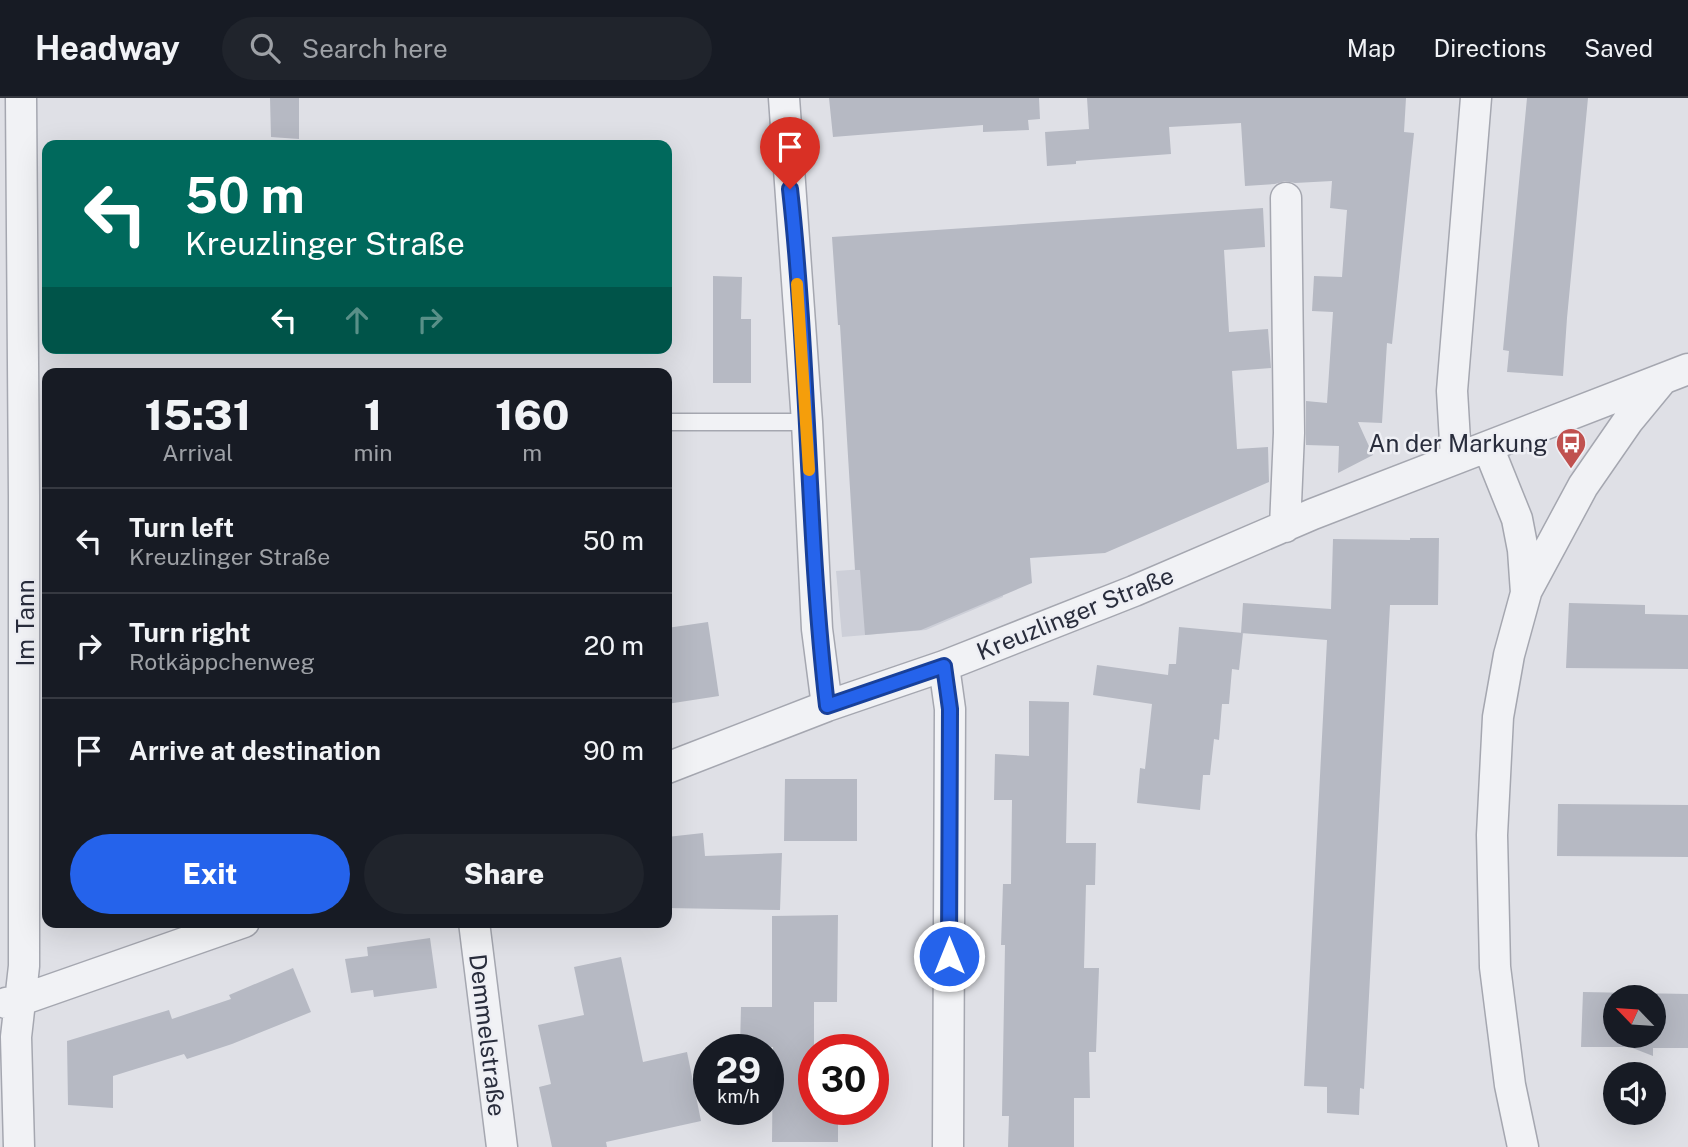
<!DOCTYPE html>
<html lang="en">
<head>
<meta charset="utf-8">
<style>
	body { margin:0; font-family:"Public Sans",sans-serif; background:#20242c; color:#f1f3f6; height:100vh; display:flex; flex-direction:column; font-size:26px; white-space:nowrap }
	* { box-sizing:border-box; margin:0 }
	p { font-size:23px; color:#9ea1a6 }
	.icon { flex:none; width:38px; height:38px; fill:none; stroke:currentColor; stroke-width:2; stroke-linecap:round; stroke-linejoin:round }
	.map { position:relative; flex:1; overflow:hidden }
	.details { position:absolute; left:42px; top:270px; width:630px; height:560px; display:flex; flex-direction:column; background:#171b24; border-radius:14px; box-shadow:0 7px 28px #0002 }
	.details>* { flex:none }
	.top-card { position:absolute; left:42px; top:42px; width:630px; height:214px; border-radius:14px; box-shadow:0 7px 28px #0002; background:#00695c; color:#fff; overflow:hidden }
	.needle { width:46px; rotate:295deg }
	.controls { position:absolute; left:1603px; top:887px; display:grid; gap:14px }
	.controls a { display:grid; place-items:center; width:63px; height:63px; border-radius:50%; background:#171b24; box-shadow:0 7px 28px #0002; font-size:35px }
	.speed { position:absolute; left:693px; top:936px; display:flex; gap:14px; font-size:35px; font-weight:700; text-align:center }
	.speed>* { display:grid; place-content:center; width:91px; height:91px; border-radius:50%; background:#171b24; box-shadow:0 7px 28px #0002; line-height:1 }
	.speed small { font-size:18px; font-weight:400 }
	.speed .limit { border:10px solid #d22; background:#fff; color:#111 }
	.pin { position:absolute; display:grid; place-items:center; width:60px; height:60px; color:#fff; margin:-72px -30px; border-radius:50% 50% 50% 0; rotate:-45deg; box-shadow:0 0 7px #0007 }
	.pin .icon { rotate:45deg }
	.me { position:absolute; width:77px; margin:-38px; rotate:0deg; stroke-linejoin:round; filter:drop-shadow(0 0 5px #0008) }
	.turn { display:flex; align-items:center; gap:24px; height:147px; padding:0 28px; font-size:32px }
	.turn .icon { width:91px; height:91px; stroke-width:2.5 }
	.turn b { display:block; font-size:49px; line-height:60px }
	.lanes { display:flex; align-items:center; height:66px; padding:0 28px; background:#0003; justify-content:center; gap:35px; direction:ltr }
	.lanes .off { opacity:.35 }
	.eta { display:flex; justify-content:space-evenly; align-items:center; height:119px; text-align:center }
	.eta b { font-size:42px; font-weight:800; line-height:49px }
	.cta { display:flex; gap:14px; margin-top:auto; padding:14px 28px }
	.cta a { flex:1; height:80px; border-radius:42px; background:#2563eb; color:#fff; font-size:28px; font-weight:800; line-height:80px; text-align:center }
	.cta a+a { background:#20242c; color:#f1f3f6 }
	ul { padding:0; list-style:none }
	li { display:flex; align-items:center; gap:21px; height:105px; padding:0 28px; border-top:2px solid #363941 }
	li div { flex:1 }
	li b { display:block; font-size:26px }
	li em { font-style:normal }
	header { display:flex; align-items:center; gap:42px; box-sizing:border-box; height:98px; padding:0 35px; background:#171b24; border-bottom:2px solid #363941 }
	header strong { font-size:33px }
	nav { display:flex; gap:38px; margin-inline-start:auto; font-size:24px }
	.search { width:490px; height:63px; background:#20242c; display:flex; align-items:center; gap:18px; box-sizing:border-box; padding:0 24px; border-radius:38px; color:#9ea1a6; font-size:26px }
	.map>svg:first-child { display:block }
	.built { fill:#cdcfd8 }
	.building { fill:#b6b9c3; fill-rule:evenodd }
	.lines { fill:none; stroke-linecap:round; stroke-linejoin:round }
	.service-casing { stroke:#a5a7b0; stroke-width:19 }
	.minor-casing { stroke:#a5a7b0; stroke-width:33 }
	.service { stroke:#f1f2f5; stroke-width:16 }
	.minor { stroke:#f1f2f5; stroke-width:30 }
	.route-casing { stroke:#184099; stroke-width:18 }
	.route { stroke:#2563eb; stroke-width:12 }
	.slow { stroke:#f59e0b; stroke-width:12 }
	.labels { text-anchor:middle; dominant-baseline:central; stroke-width:5; stroke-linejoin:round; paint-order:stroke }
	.poi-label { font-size:24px; fill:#292d3c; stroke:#eeeff4; text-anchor:end }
	.street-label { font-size:24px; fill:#292d3c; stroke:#eeeff4 }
</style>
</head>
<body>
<header>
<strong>Headway</strong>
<div class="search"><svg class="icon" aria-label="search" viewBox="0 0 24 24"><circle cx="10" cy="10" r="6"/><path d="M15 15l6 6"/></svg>Search here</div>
<nav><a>Map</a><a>Directions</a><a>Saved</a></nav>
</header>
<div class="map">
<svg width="1688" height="1049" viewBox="0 0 1688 1049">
	<rect width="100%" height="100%" fill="#dfe0e6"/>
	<path class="built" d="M1000,461L1003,499L926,532L842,539L836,473Z"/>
	<path class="building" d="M270,0H299V41L271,39Z
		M829,0H1039L1040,21L1028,22L1029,32L983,34V27L833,39Z
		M1087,0H1406L1404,34L1414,35L1392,246L1387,245L1382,325L1358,324L1373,357L1338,375L1339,348L1306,347V303L1327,305L1333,214L1312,213L1314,178L1342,179L1347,112L1330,110L1332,83L1295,85L1285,83L1275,86L1245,88L1241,25L1169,29L1171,56L1076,63V66L1047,68L1045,34L1089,31Z
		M1527,0H1588L1567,220L1563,278L1507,274L1509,253L1503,252Z
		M1263,110L1265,149L1224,152L1229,234L1268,231L1271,270L1232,273L1237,351L1268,349L1269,384L1105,455L1030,460L1032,485L921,532L865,537L860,472H855L840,227H838L832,139Z
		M713,178L742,179L741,221H751V285H713Z
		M1410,440H1439L1438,507H1390L1364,991L1360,990L1359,1017L1327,1015V989L1304,988L1327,542L1241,535L1243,505L1331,511L1333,441L1410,442Z
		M1569,505L1645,507V516L1688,517V571L1566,570Z
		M708,524L719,598L667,606V530Z
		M1179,529L1243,535L1239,572L1232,571L1229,606H1222L1219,642L1214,641L1210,677H1203L1200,712L1137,705L1140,670L1145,671L1152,606L1093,597L1097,567L1168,577L1169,566H1176Z
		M1029,603L1069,604L1066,745H1096L1095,787H1086L1084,870H1099L1096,954H1089L1090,1000H1074V1049H1008L1009,1018H1002L1005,847H1001L1003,786H1011L1012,702H994L995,656L1029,658Z
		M785,681H857V743H784Z
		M1558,706L1688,707V759L1557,758Z
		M703,735L705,758L782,755L780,812L667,810V739Z
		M838,817L837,904H814V1012H838V1044H772L773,949H740L741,909H772V818Z
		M430,840L437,890L374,899L373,892L351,895L345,861L368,858L367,849Z
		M621,859L643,964L687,954L701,1023L606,1044L607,1049H552L539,989L551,986L538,927L584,917L574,869Z
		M293,870L311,914L232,946L187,961L184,956L113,978V1010L68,1007L67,943L169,912L172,921L231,901L229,897Z
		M1583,894L1688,896V950H1653V958L1630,949H1581ZM1615,900H1654V938H1615Z"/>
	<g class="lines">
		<g class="service-casing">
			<path id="service" d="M667,324H807"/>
		</g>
		<g class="minor-casing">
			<path id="minor" d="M784,0L807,324L817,531L827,608
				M1488,349L1517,421L1523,452L1526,495L1509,557L1498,619L1492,737L1495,869L1510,987L1523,1049
				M1456,360L1452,293L1476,0
				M1285,429L1289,335L1286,100
				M1526,494L1583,388L1628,323L1661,283
				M944,568L950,611L948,1049
				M667,670L827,608L944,568L1134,493L1313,416L1688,271
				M474,824L502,1049
				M6,905L21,902L244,824
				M19,1049L16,939L24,868V397L21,0"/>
		</g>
		<use href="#service" class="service"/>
		<use href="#minor" class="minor"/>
	</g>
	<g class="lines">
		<g class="route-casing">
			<path id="route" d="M790,91C809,263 807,436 827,608L944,568L950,611L949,858"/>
		</g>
		<use href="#route" class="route"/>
		<path class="slow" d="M797,186L809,372"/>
	</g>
	<defs>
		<g id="bus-pin" transform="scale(1.575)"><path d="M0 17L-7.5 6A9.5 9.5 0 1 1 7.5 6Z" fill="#c0514f" stroke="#eeeff4"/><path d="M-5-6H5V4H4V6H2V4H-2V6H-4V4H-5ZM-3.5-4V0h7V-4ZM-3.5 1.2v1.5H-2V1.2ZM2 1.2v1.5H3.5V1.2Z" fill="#fff"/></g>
	</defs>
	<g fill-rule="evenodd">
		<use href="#bus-pin" x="1571" y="345"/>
	</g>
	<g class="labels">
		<g class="poi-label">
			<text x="1548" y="345">An der Markung</text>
		</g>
		<g class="street-label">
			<text transform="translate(1075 515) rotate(-22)">Kreuzlinger Straße</text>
			<text transform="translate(25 525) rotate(-90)">Im Tann</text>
			<text transform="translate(488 937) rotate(83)">Demmelstraße</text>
		</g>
	</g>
</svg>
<div class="controls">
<a><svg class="needle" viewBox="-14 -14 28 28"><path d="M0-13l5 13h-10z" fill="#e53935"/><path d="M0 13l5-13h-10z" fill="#9ea1a6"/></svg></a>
<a><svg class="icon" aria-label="sound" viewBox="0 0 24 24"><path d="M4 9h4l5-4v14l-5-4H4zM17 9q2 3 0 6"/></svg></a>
</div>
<div class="speed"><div>29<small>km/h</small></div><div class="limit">30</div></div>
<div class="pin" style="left:790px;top:91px;background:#d93025"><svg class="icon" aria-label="arrive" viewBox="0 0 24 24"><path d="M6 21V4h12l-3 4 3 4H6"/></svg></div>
<svg class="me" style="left:949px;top:858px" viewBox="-20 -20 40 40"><circle r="17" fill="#2563eb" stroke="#fff" stroke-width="3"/><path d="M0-11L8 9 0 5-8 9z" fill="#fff"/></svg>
<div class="top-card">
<div class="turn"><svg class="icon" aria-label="left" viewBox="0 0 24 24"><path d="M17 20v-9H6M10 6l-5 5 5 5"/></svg><div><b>50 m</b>Kreuzlinger Straße</div></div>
<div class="lanes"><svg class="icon" aria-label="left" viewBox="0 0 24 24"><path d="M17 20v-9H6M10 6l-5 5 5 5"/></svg><svg class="icon off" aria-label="ahead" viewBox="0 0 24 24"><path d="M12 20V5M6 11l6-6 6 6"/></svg><svg class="icon off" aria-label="right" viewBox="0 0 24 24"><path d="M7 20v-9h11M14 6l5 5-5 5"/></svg></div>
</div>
<section class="details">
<div class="eta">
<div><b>15:31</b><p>Arrival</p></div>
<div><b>1</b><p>min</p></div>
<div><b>160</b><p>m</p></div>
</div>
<ul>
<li><svg class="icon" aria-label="left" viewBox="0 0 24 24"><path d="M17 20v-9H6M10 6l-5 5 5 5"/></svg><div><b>Turn left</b><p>Kreuzlinger Straße</p></div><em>50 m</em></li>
<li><svg class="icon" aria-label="right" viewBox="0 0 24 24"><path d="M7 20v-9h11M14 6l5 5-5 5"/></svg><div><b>Turn right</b><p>Rotkäppchenweg</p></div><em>20 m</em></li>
<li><svg class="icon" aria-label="arrive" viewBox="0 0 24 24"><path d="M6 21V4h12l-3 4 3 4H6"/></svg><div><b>Arrive at destination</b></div><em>90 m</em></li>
</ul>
<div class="cta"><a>Exit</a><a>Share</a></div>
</section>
</div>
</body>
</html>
